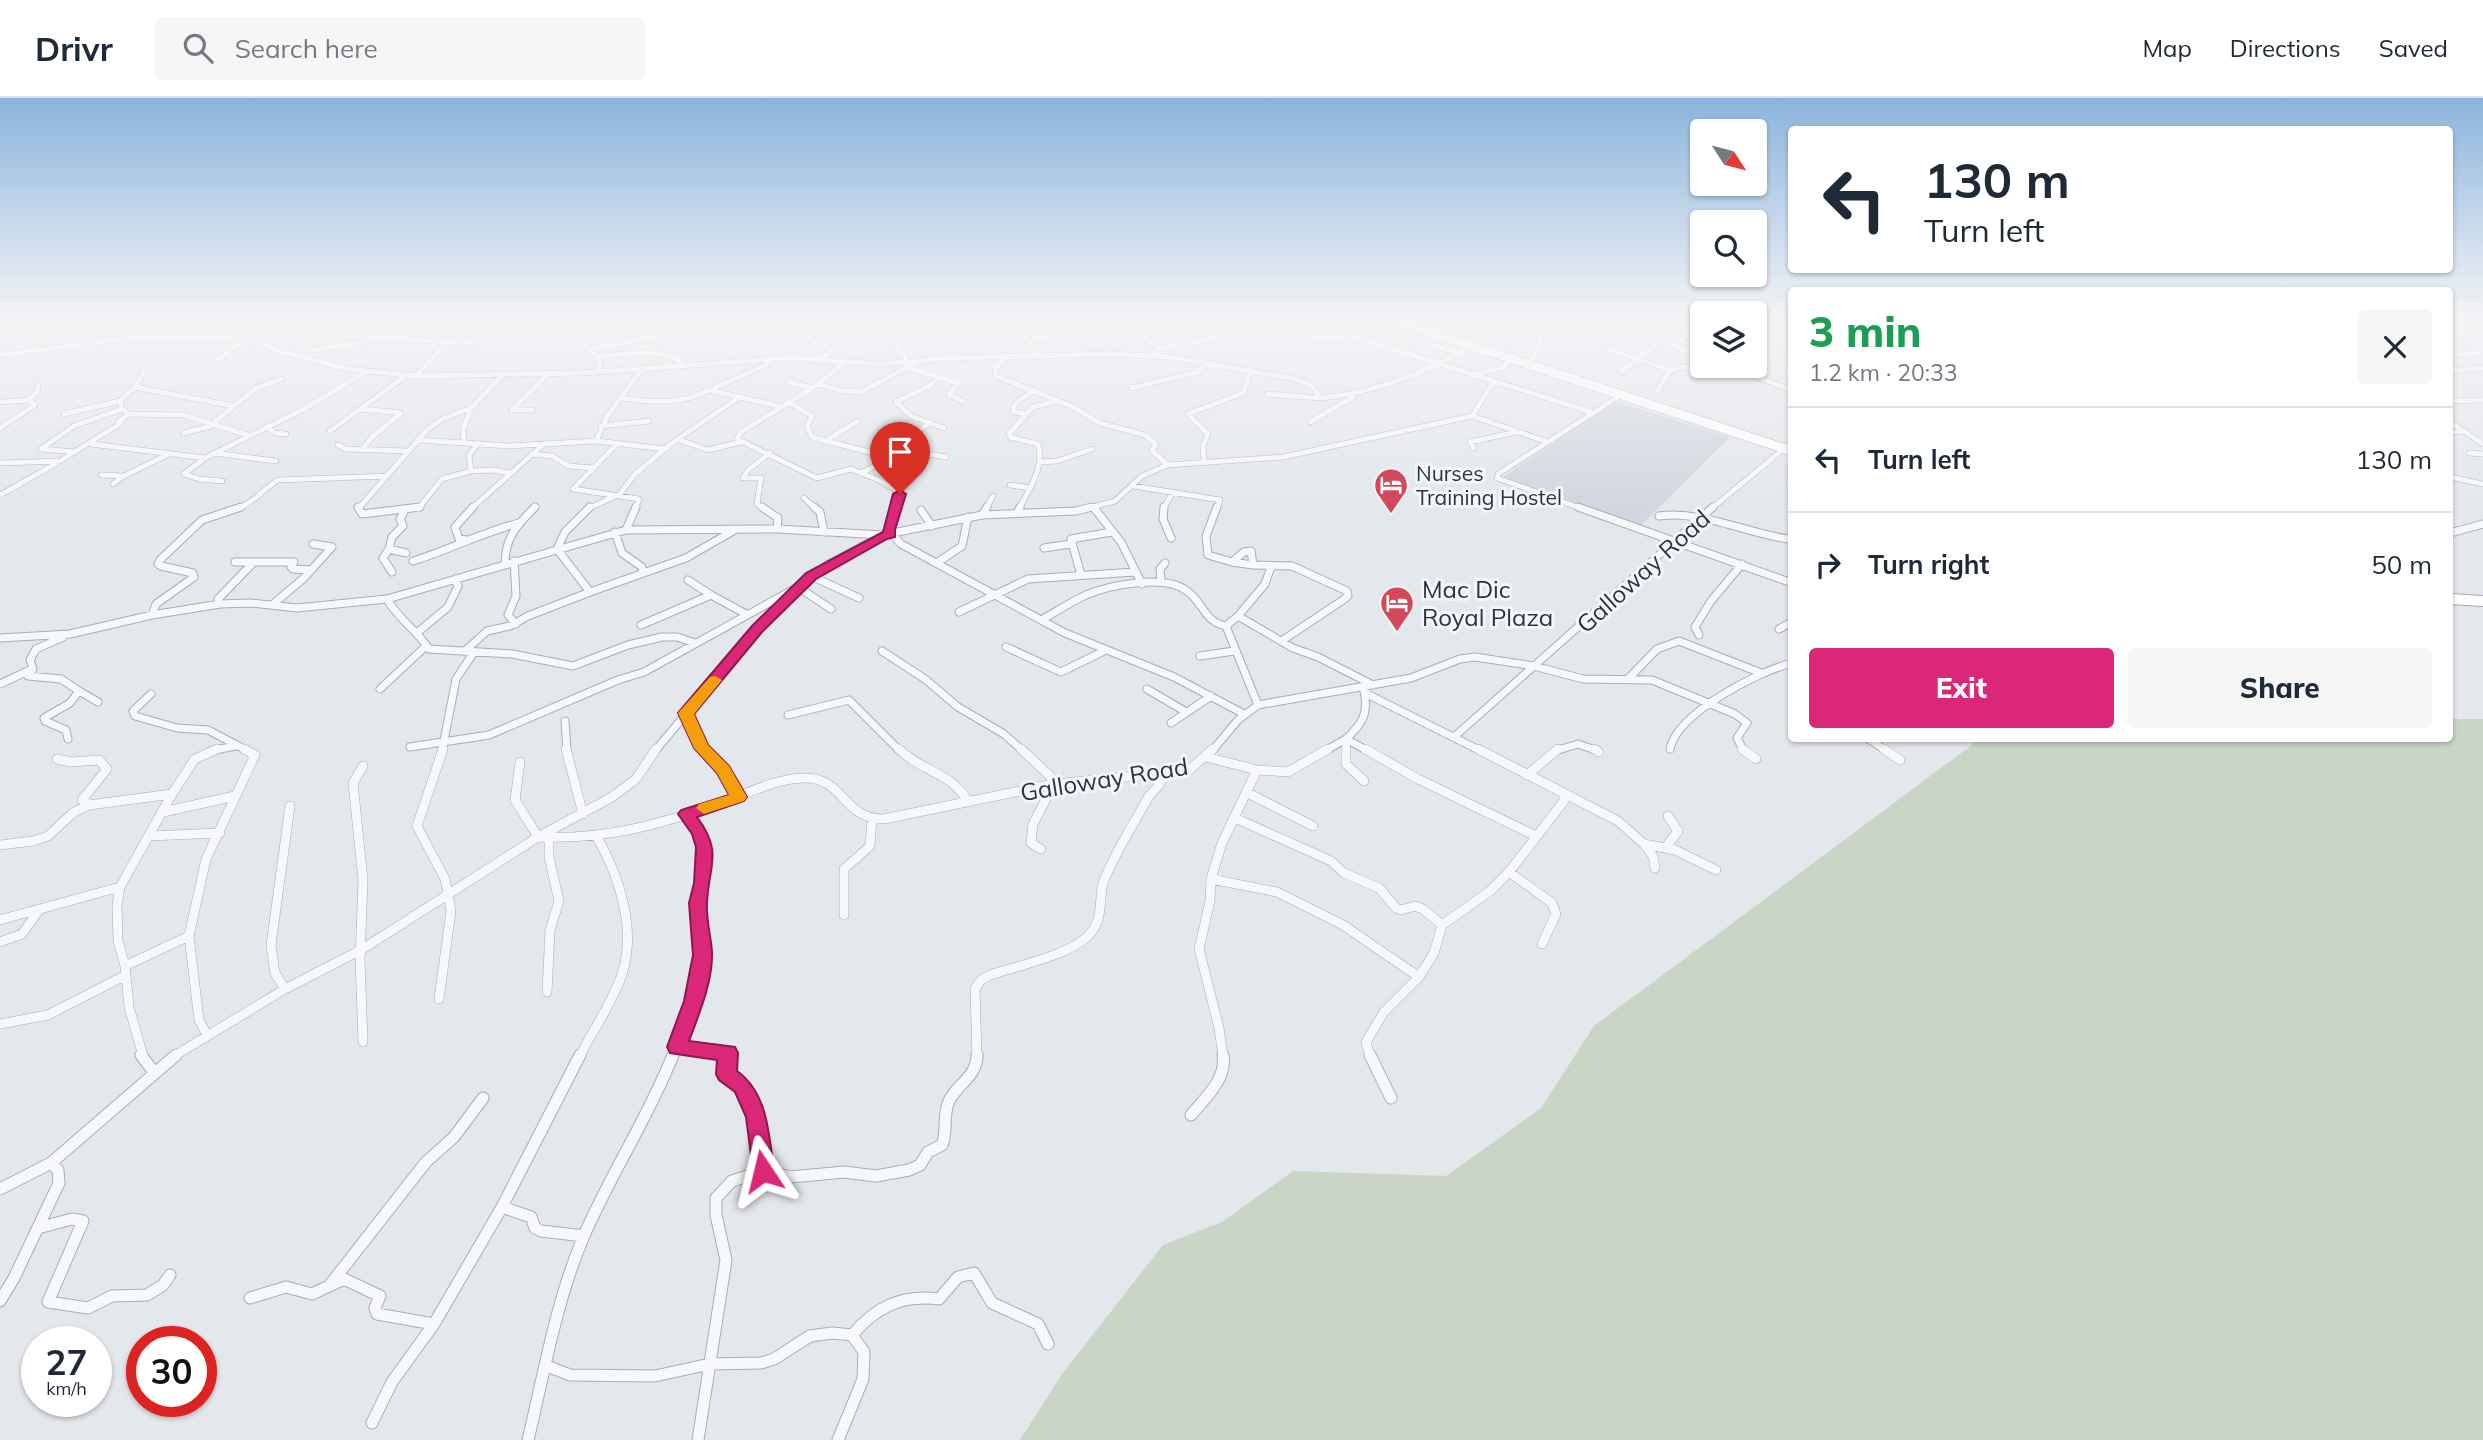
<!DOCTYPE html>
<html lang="en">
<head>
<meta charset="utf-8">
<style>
	body { margin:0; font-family:Mulish,sans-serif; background:#f6f6f7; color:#1f2937; height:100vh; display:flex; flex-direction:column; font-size:26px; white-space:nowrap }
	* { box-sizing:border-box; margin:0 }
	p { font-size:23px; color:#747a83 }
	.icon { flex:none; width:38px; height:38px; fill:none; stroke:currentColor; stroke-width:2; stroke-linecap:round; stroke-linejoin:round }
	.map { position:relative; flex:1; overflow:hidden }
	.sheet { position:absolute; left:1788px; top:189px; width:665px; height:455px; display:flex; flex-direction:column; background:#fff; border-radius:7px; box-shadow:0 2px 5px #0004 }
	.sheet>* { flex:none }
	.hud { position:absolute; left:1788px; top:28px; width:665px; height:147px; border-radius:7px; box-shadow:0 2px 5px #0004; background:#fff; color:#1f2937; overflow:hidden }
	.needle { width:46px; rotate:126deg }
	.buttons { position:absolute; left:1690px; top:21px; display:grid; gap:14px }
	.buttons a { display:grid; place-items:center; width:77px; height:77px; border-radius:7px; background:#fff; box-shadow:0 2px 5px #0004; font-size:35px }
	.speed { position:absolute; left:21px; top:1228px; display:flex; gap:14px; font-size:35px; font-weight:700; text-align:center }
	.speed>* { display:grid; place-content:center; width:91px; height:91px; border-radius:50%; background:#fff; box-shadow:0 2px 5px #0004; line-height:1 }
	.speed small { font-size:18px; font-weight:400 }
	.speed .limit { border:10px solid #d22; background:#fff; color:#111 }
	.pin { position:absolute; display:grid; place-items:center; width:60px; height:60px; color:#fff; margin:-72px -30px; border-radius:50% 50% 50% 0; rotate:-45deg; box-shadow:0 0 7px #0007 }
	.pin .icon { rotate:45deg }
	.me { position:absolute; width:77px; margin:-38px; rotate:350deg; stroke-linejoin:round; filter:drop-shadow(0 0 5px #0008) }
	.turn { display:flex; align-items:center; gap:24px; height:147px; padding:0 21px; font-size:32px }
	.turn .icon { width:91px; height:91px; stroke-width:2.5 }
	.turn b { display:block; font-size:49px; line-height:60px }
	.round { display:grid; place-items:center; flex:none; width:74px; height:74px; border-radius:7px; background:#f6f6f7 }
	.summary { display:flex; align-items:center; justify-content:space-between; height:119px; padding:0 21px }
	h1 { font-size:42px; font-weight:800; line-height:52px; color:#1e9e55 }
	.button { display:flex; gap:14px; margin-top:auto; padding:14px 21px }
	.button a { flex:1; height:80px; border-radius:7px; background:#db2777; color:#fff; font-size:28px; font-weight:800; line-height:80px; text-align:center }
	.button a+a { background:#f6f6f7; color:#1f2937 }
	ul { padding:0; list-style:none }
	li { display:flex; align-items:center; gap:21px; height:105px; padding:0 21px; border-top:2px solid #e0e1e3 }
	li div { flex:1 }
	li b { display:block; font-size:26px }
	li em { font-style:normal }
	header { display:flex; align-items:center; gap:42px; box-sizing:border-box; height:98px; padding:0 35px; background:#fff; border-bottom:2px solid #e0e1e3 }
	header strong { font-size:33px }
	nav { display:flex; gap:38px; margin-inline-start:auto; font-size:24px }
	.search { width:490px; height:63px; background:#f6f6f7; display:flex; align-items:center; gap:18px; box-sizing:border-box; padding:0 24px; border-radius:7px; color:#747a83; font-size:26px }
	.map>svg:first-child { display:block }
	.built { fill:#d2d6de }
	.green { fill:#c9d6c5 }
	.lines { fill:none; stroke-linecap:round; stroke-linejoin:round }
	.minor-far3-casing { stroke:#a9aeb7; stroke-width:6 }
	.minor-far2-casing { stroke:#a9aeb7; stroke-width:9 }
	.minor-far1-casing { stroke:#a9aeb7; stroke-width:10 }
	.minor-casing { stroke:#a9aeb7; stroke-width:13 }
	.primary-far1-casing { stroke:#a3abb8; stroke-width:10 }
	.primary-casing { stroke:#a3abb8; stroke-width:12 }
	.minor-far3 { stroke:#f7f8fa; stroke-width:5 }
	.minor-far2 { stroke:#f7f8fa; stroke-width:7 }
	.minor-far1 { stroke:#f7f8fa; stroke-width:9 }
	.minor { stroke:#f7f8fa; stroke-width:11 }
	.primary-far1 { stroke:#fff; stroke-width:9 }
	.primary { stroke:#fff; stroke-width:10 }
	.route { fill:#db2777; stroke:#8e194d; stroke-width:2 }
	.slow { fill:#f59e0b }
	.labels { text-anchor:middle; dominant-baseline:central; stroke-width:6; stroke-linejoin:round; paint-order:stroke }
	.far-poi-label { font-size:21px; fill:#2b3445; stroke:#f4f6f9; text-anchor:start }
	.street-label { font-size:24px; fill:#2b3445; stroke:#f4f6f9 }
	.poi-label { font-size:24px; fill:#2b3445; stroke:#f4f6f9; text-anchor:start }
</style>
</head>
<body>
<header>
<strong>Drivr</strong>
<div class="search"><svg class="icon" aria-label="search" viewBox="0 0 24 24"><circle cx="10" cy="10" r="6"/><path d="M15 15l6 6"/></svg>Search here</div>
<nav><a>Map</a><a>Directions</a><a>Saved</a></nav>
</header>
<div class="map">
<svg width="2483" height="1342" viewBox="0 0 2483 1342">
	<rect width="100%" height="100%" fill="#e4e7ec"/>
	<path class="built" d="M1614,303L1730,339L1641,427L1502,380Z"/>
	<path class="green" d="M2450,621H2483V1342H1020L1062,1276L1163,1147L1222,1124L1293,1073L1446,1078L1541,1010L1594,928L1980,641L2450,640Z"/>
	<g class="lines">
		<g class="minor-far3-casing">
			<path id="minor-far3" d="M483,217H546
				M557,217L580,246L599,259L600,274
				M890,217L911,220
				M1013,217L1036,257
				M1070,217H1086
				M1414,217L1425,221L1423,224
				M1629,217L1659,243L1703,259
				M277,221L288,234L447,244L488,229L505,218
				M391,222L396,217
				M0,223L5,217
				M2450,224L2483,238
				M622,225L652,238
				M1421,225C1444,232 1465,237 1483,217
				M1475,226L1543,238L1553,229L1545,224L1546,217
				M1020,229L1037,227L1049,217
				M1135,233L1160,250
				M801,235L848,224L857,217
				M890,236L899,231L912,235L896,251L904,257L907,264
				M1048,237L1073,218
				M165,240L177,225L188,217
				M402,241L442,217
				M1029,242L1093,232L1135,233L1138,230L1171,224
				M1428,245L1458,256
				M1755,247L1790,217
				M1673,248L1703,225
				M590,251L663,237L694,223L716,219L777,225L832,252L818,263
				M1609,251L1669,272
				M311,252L360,245L372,239
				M0,257L130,240H228L247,241L282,254L348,271L416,278L581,275L790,260L880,266L953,260L1110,256L1171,259L1295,281L1311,287L1321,300C1376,295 1424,275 1472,248
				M1152,257L1160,250L1216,240L1255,222L1318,241L1353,238L1594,315
				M2450,257L2483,254
				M599,259C628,256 659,247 684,267
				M1008,259L995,270L996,278L1071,308L1100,325L1145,337L1156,346L1152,353L1168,367
				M217,263L260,228L291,217
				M1531,264L1543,238L1582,239L1596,229L1630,219
				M843,265L813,290L741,334L737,341L817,380L851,371L881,383L900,395L895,411
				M1727,268L1792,292
				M909,270L958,285L949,297L963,303
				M2450,273L2483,270
				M144,274L135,289L120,303L122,311L129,316L183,317L251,338
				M1621,274L1659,243
				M1473,277L1503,269L1511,261
				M416,278L447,244L517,246
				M939,279L929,288L896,304L911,318L944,330
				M791,282L789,284L813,290
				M818,286L843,293L861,294L917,264
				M135,289L233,308
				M1131,290L1198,274L1207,265
				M714,293L716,289L766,267L774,260
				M1658,293C1674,251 1698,279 1729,268
				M1268,296L1321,300
				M621,300C651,304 681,307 709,292L783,309
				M29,302L37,294L38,288
				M2450,303L2483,302
				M0,304L29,302L35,307L0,330
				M790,305L812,318L807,329L812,339C838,347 865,351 890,361L861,375
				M361,311L401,315L372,339L362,352
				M532,312H512L548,276
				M64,316L120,303
				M1026,316L1014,314L1013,310L1017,304L1034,293
				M1472,318L1494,283
				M1310,324L1353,299
				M2450,324L2483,346
				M601,328L649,323
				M267,329L275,335L286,336
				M330,333L407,277
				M2450,334H2466
				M184,335L210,328L256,290L281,281
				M677,341L708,352L741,344
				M418,342L509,348L596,343L666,351
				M464,343L463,331L471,310
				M596,343L608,317L642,271
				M825,343L858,323
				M1548,344L1498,376L1497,380L1583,411
				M91,346L205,360
				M617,346L573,391L639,401L635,411
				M338,347L346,351L408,353
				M893,350L946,359
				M1474,350L1470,344L1516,334
				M892,351L927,327
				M75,354L41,351L74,328L122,311
				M214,355L276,363
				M2469,355L2483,356
				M531,356L552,358L569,368L593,370
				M1204,363L1203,348L1208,336L1188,316L1243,295L1250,273
				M1039,364L1057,363L1092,351
				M0,365L60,363L121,325L118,324L129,316
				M471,373L493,372L509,375
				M101,377L124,378L169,356
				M2450,379L2483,386
				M222,383L199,381L184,376L205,360L302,312L366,274
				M113,386L124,378
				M1010,387L1031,390
				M1133,388L1220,402L1217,411
				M0,397L57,365
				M804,400L816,411
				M235,411C253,406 262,392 278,382L388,378
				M358,411L427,332L442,321L471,310L504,276
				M418,411L442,381L471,373L469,357L479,345
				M471,411L545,345
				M587,411L620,396L634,377L672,345L738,300
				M764,411L757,406L761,380H743L748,372L770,355
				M986,411L993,398
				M1019,411C1029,391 1045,369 1038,346L1010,339L1009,336L1033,309L1058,303
				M1085,411L1115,403L1142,378L1168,367L1283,359L1472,318L1548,344L1621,297
				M1163,411L1173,394
				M1711,411L1792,344"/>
		</g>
		<g class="minor-far2-casing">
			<path id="minor-far2" d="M358,409L362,416L420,409
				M762,409L778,420L777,431
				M814,409L820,414L824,434
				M895,409L888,432L901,446L1065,535L1174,579L1244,616
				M1164,409L1163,421L1171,440
				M1217,409L1206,438L1208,457L1232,464L1244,454L1251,453L1253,467L1292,468L1347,493L1348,498L1343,502L1283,542
				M1578,409L1792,485
				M1094,410L1121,444L1142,486
				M921,412L932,428
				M404,414L400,421L403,428L392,439L389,451L406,455
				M1017,415L1020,409
				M982,417L987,409
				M1659,418C1701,412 1746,435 1788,441
				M626,432L636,409
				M615,434L622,455L642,469L643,475
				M2450,435L2483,426
				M467,442L459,441L455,429L473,409
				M1044,450L1071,446
				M389,451L383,460L392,474
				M413,463C449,452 483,434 519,425
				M514,463L516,498L508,517L516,526
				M235,464H294L291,469L293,471L311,472
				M938,464L962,448L968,419
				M1232,464L1253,467
				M505,466C505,439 517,427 535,409
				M1081,477L1071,441L1112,434
				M811,478L859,500
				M688,482L711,497
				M1161,484L1160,471L1165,465
				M590,494L686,460L733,433
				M387,501C397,520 417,532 429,551L512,556L573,568L628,547L662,539H677L695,545
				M220,506L218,501L252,466
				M272,507L304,480L332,449L313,446
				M959,514L1028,481L1135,474
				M152,517L156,506L194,479L193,475L161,468L158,466L160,462L202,422L241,409
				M1238,518L1265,486L1271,469
				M1043,521C1057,513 1071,504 1086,497C1110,487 1165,476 1187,493C1203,504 1204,524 1226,528L1238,518L1293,550L1318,559L1373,587
				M641,527L711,497L746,516
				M1226,528L1258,607
				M1779,531L1792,524
				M418,534L448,509L458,488L455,481
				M1699,537L1695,529L1711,503L1742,466
				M63,539L36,551L30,562L33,571L28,578L61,581L79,593L70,605L44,620L45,623L66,632L68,641
				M0,540L70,536L152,517L220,506L251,505L297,510L387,501L626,432L777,431L883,437L982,417L1076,413L1092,409
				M1006,549L1061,574L1104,553
				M465,553L487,533L510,528L528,518L590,494L557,451L565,434L590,409
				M882,553L925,581L958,609L1004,636L1023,653
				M1200,558L1234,553
				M1628,581L1657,551L1679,543L1761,575
				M0,586L30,572
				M380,591L425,549
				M1147,591L1186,614
				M79,593L98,604
				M1364,593C1369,616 1362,626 1346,641L1368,653
				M1365,595L1481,653
				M151,596L133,613L135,618L177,630L208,632L248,653
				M686,615L705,653
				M788,617L849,602L900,653
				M565,623L567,653
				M1171,625L1211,598
				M1454,639L1534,568L1583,581L1652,582L1735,616L1747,625L1737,640L1744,653
				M1867,640L1887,653
				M410,649L489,637L618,582L644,574L798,489L831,511
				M1670,651C1677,615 1759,573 1792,565
				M210,653L235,648
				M442,653L456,581L474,554
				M655,653L757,531L798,489L827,467L882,438
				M1212,653L1238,622L1258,607L1411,580L1460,561L1475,559L1534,568L1713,409
				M1325,653L1346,641V653
				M1555,653L1578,646L1598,653"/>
		</g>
		<g class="minor-far1-casing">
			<path id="minor-far1" d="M566,651L583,716
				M703,651L723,671L739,699
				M899,651C920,673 953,675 968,704
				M1021,651L1050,678L1054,686L1033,726L1031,745L1041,751
				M1346,651V666L1364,683
				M1365,651L1418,681L1536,738
				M1478,651L1618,723L1644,746L1675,752L1716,772
				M1594,651L1599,654
				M1742,651L1756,661
				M1884,651L1900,662
				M1206,659L1257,672L1222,745L1211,781L1210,803L1199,851L1219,930L1223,958
				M57,661L71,664L99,662L107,671L82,702L89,707
				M520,664L515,702L538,739C605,742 658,727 721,705C747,696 774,681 803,680C844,678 843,722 884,721L1054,686L1188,673L1213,651
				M363,668L353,685L363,782L360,862L363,944
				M1257,672L1288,674L1328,651
				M1527,677L1558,651
				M1246,694L1313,728
				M172,696L195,661L217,651
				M163,714L235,698
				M1235,720L1331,763L1344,775L1379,790L1396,810L1401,812L1415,808L1423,811L1442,827
				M149,738L220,735
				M1644,746L1653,758L1655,770
				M0,747L33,743L48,738L74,714L89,707L172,696L120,789L117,807L118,843L125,868L129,909L143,958
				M1666,749L1678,733L1668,718
				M1509,774L1552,805L1556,816L1542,846
				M1211,781L1277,794L1343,827L1419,879
				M844,817V771L870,748L872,721
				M0,822L120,789
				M0,844L22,836L39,812
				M125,868L189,838
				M285,891L275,875L271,847L290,708
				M547,894L550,832L559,803L549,759V740
				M439,901L451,813L445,781L417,728L443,651
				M0,926L48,917L124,878
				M207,937L199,922L189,838L206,761L255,657L244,651
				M677,949L728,955V958
				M174,958L285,891L361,852L538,739L612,699L636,681L656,651
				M580,958C593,932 613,904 622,876C637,831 619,778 597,739
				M672,958L694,903L703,857L698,805L704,749L700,734L686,716
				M977,958L975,891L981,882L990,877C1017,868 1065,858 1086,840C1103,824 1099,810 1102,790C1104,773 1139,717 1149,698L1160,686L1162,677
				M1370,958L1366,944L1384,914L1419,879L1434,855L1442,827L1490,793L1509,774L1564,703V697"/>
		</g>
		<g class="minor-casing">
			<path id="minor" d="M141,957L153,973
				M728,957L726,976C756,1002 759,1035 763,1073L791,1079L844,1074L876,1078L909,1072L920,1067L928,1054L942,1047C948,1033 942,1018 949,1003C957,986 977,979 977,957
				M1370,957L1391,1000
				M1191,1017C1206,999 1227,981 1223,957
				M0,1091L51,1065L176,957
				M502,1109L531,1119L535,1130L541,1133L584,1138
				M38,1130L72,1121L83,1123L48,1204L88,1210L112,1198L147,1197L163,1187L170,1177
				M329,1188L426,1064L454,1039L483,1000
				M250,1200L286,1189L312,1196L344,1181L380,1198L375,1210L377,1216L434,1226
				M0,1203L14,1180L59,1085L58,1072L51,1065
				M852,1237C876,1209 902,1196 939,1201L958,1179L974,1175L992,1205L1038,1226L1048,1246
				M547,1268L570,1277L655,1278L710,1266L761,1265L774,1261L810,1238L832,1235L852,1237L864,1254L863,1281L838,1342
				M372,1325L392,1284L434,1226L502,1109L580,957
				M528,1342C544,1275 556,1204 583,1140C610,1077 648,1020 673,957
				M698,1342L726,1162L716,1117V1100L732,1083L763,1073"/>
		</g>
		<g class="primary-far1-casing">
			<path id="primary-far1" d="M1378,217L1792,353"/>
		</g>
		<g class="primary-casing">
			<path id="primary" d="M2450,501L2483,503"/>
		</g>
		<use href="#minor-far3" class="minor-far3"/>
		<use href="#minor-far2" class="minor-far2"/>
		<use href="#minor-far1" class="minor-far1"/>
		<use href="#minor" class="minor"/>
		<use href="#primary-far1" class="primary-far1"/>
		<use href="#primary" class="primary"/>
	</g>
	<linearGradient id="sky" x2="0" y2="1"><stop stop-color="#8bb4dd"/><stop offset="0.54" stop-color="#f3f4f6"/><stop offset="1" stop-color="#f3f4f6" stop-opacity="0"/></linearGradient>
	<rect width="2483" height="405" fill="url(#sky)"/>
	<path class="route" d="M900,392L906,396L895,432V439L887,441L816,481L762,534L694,616L708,647L729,668L747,699L744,703L697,719C724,755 708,768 707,806C706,822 711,838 712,854C713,883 699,916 689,943L735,949L738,955L737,973C768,995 769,1037 774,1073L771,1080L763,1082L756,1080L753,1073L746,1019L735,994L719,982L716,976L717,962L670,955L667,949L684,903L693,857L689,805L694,785L696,749L692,736L678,716L681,712L729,697L717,675L694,650L678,615L752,528L806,475L883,434L893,396Z"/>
	<path class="slow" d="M715,578L722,582L694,616L708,647L729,668L747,699L744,703L704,716L696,710L699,706L729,697L717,675L694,650L678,615L710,579Z"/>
	<defs>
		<g id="hotel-pin" transform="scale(1.75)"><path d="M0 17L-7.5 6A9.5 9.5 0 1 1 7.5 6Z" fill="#d1495b" stroke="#f4f6f9"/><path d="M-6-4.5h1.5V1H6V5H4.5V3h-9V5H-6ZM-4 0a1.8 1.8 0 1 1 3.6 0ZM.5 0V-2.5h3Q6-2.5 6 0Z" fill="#fff"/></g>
	</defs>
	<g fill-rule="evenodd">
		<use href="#hotel-pin" x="1391" y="387"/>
		<use href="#hotel-pin" x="1397" y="505"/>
	</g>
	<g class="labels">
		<g class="far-poi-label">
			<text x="1416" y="375">Nurses<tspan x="1416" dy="24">Training Hostel</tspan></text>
		</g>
		<g class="street-label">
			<text transform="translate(1643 473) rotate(-42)">Galloway Road</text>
			<text transform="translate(1104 681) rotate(-9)">Galloway Road</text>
		</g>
		<g class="poi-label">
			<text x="1422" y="491">Mac Dic<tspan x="1422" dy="28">Royal Plaza</tspan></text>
		</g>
	</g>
</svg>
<div class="buttons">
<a><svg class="needle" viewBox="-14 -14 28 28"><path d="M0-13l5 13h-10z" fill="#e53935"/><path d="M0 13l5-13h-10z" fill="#747a83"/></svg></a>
<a><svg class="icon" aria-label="search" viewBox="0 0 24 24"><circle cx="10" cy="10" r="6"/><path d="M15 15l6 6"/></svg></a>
<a><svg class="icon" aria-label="layers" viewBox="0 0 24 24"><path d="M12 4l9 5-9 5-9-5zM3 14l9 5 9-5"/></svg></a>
</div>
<div class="speed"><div>27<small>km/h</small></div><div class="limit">30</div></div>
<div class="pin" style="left:900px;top:396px;background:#d93025"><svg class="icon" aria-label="arrive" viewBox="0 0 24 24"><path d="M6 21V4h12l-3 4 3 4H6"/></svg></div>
<svg class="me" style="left:763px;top:1073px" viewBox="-20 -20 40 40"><path d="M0-17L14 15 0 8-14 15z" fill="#db2777" stroke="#fff" stroke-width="4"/></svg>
<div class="hud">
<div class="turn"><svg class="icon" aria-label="left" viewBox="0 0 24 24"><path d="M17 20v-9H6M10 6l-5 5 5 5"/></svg><div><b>130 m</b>Turn left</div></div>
</div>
<section class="sheet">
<div class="summary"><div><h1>3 min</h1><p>1.2 km · 20:33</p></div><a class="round"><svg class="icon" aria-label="close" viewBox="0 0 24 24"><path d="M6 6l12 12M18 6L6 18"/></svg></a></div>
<ul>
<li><svg class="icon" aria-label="left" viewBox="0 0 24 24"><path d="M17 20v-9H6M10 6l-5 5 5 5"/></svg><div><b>Turn left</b></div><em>130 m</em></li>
<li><svg class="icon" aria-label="right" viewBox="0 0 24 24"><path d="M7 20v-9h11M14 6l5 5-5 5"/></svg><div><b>Turn right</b></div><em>50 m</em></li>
</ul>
<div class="button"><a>Exit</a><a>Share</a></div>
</section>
</div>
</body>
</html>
